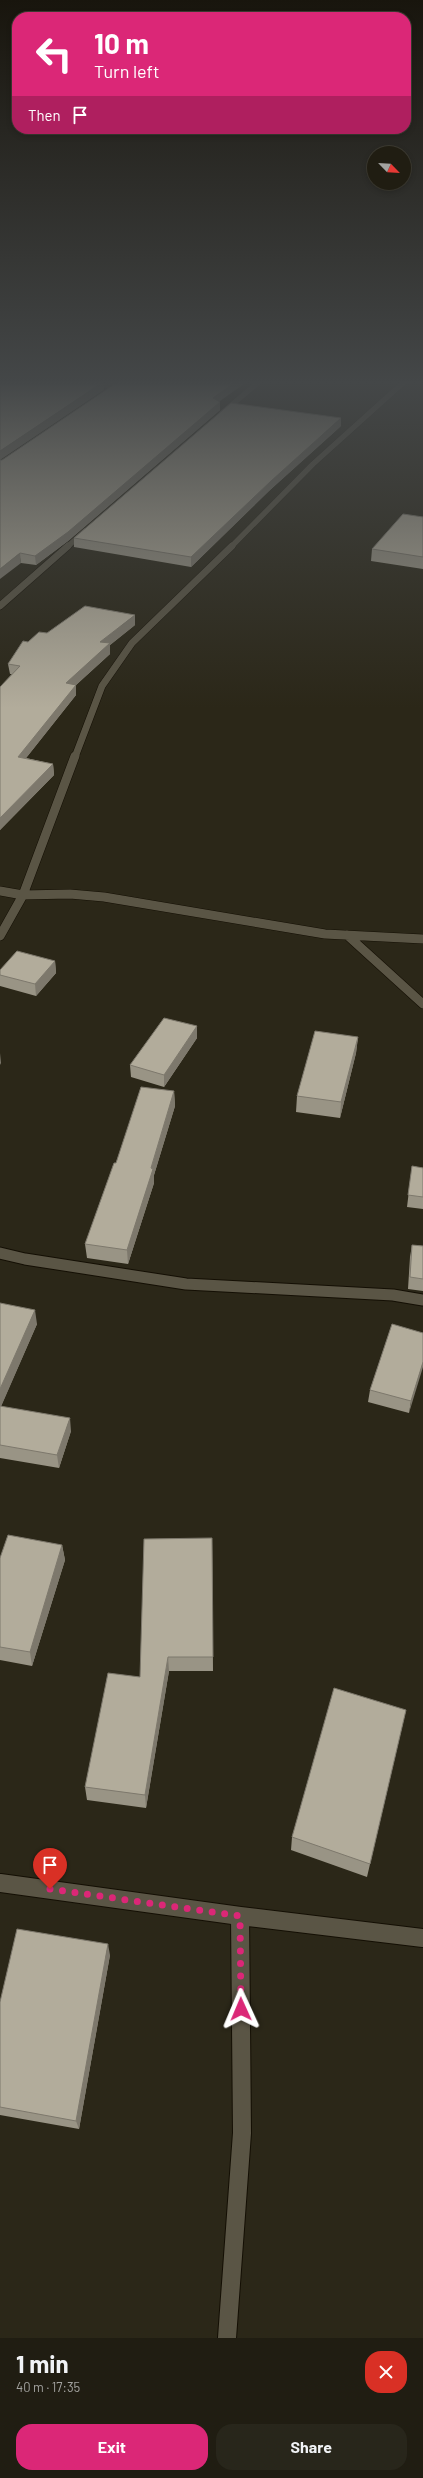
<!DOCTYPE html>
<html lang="en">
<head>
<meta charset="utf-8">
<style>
	body { margin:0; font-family:Barlow,sans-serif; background:#28261b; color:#f1f3f6; height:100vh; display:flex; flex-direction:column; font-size:15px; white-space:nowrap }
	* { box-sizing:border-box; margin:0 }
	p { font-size:13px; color:#a2a29f }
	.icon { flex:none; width:22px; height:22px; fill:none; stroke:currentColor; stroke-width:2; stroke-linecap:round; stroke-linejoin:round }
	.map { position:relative; height:2338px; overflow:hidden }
	.sheet { display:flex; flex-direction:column; background:#201d12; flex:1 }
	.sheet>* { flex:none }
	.top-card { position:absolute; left:12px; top:12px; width:399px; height:122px; border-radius:16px; box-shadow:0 2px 6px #0003,0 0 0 1px #3d3b32; background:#db2777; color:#fff; overflow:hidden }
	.needle { width:26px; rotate:115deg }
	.fabs { position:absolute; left:367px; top:146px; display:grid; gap:8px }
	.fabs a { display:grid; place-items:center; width:44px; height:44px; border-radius:50%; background:#201d12; box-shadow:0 2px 6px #0003,0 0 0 1px #3d3b32; font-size:20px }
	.pin { position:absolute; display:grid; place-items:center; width:34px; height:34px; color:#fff; margin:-41px -17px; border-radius:50% 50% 50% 0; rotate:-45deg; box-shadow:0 0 4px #0007 }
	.pin .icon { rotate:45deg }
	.me { position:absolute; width:44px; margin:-22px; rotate:359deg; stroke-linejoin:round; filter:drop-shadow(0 0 3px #0008) }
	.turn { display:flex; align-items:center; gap:14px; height:84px; padding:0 16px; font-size:18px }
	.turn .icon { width:52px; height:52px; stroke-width:2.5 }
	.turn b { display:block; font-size:28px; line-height:34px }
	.then { display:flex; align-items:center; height:38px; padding:0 16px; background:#0003; gap:8px; font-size:15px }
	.round { display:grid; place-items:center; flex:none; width:42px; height:42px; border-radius:16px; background:#28261b }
	.summary { display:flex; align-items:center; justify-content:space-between; height:68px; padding:0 16px }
	h1 { font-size:24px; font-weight:700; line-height:30px }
	.button { display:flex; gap:8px; margin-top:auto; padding:8px 16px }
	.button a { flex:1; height:46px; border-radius:16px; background:#db2777; color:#fff; font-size:16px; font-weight:700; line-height:46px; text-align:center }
	.button a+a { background:#28261b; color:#f1f3f6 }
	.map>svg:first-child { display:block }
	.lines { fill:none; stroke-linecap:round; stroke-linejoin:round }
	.minor-far4-casing { stroke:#140f04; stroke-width:6 }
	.minor-far3-casing { stroke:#140f04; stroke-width:8 }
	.minor-far2-casing { stroke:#140f04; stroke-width:10 }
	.minor-far1-casing { stroke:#140f04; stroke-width:13 }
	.minor-casing { stroke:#140f04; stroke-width:20 }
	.minor-far4 { stroke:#5a5545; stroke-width:5.5 }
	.minor-far3 { stroke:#5a5545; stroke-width:7 }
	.minor-far2 { stroke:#5a5545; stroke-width:9 }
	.minor-far1 { stroke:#5a5545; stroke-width:11 }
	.minor { stroke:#5a5545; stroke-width:18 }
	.wall { fill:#999485 }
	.shaded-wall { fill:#7d786c }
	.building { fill:#b2ac9b; stroke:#7d786c }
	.route { stroke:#db2777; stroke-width:7; stroke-dasharray:0 12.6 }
</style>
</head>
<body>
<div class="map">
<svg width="423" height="2338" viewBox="0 0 423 2338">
	<rect width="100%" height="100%" fill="#2b2718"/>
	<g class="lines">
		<g class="minor-far4-casing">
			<path id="minor-far4" d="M70,381L115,387
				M222,413L260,381
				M67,547L85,531
				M231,547L313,464L405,381"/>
		</g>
		<g class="minor-far3-casing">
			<path id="minor-far3" d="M0,606L68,546
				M75,757L102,686L132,643L232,546"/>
		</g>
		<g class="minor-far2-casing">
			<path id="minor-far2" d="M0,891L23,895L75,756
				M347,935L423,1004
				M0,936L23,895L70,894L104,897L325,934L423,939"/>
		</g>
		<g class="minor-far1-casing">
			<path id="minor-far1" d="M0,1253L25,1259L186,1284L393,1295L423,1300"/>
		</g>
		<g class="minor-casing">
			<path id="minor" d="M0,1883L240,1916L423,1938
				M227,2338L242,2133L240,1916"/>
		</g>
		<use href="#minor-far4" class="minor-far4"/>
		<use href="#minor-far3" class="minor-far3"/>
		<use href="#minor-far2" class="minor-far2"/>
		<use href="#minor-far1" class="minor-far1"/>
		<use href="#minor" class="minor"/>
	</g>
	<path class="wall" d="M103,381H117L114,383Z
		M220,402V410L68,541L36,565L21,563L2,460Z
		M341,426L270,490L191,567L74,547V538Z
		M423,517V569L371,561L372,549Z
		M135,625L110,645V654L76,685V695L26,758L53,764L54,775L0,830V687L12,674H10L8,664L28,642L47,633Z
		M55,961L56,973L36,996L0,986V970Z
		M197,1026V1038L164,1087L131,1077L130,1065Z
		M358,1037L356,1053L340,1118L296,1112L297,1096Z
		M174,1091L175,1106L154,1175V1183L128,1264L87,1258L85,1244L116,1163Z
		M412,1166L423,1168V1209L407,1207Z
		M412,1245L423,1246V1291L408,1289L410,1257Z
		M0,1303L37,1324L1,1406L71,1431L59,1468L0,1458Z
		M423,1333L409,1413L368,1402L370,1390Z
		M212,1538L213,1671H169L146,1808L87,1800L85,1787L140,1677Z
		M62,1545L65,1560L32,1666L0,1660V1558Z
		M406,1710L367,1877L291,1850L292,1837Z
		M110,1955L79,2129L0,2115V2002Z"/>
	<path class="shaded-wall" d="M237,381H248L213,406V398Z
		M103,382L104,390L0,460V451Z
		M220,402V410L68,541L36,565L35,556Z
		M341,418V426L270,490L191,567V557L271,481Z
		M20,553L21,563L0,579V569Z
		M135,615V625L110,645V654L76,685V695L19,767L18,757L66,683L100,642Z
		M53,764L54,775L0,830V818Z
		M55,961L56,973L36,996L35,984Z
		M197,1026V1038L164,1087V1075Z
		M358,1037L356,1053L340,1118L341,1102Z
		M0,1053L1,1063L0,1065Z
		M174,1091L175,1106L154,1175V1183L128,1264L127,1250Z
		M35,1310L37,1324L0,1409V1389Z
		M423,1362V1367L409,1413L411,1401Z
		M70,1418L71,1431L59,1468L57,1455Z
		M62,1545L65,1560L32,1666L30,1652Z
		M168,1657L169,1671L146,1808L145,1795Z
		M108,1944L110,1955L79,2129L76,2121Z"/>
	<path class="building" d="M0,381H98L103,382L0,451Z
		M119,381H237L213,398L220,402L68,532L35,556L20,553L0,569V460H2Z
		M231,403L341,418L271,481L191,557L74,538Z
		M403,514L423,517V557L372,549Z
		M85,606L135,615L100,642L110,643L66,683L76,685L18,757L53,764L0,818V687L20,666L8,664L23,641L28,642L39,632L47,633Z
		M17,951L55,961L35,984L0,975V970Z
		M164,1018L197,1026L164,1075L130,1065Z
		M315,1031L358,1037L341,1102L297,1096Z
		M141,1087L174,1091L151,1168L153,1169L127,1250L85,1244L114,1163H116Z
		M412,1166L423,1168V1197L408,1195Z
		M412,1245L423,1246V1279L410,1277Z
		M0,1303L35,1310L0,1389Z
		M392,1324L423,1333V1362L411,1401L370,1390Z
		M0,1406L70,1418L57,1455L0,1445Z
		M8,1535L62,1545L30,1652L0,1647V1558Z
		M212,1538L213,1657H168L145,1795L85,1787L108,1673L140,1677L144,1539Z
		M334,1688L406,1710L370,1864L292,1837Z
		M17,1929L108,1944L76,2121L0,2107V2002Z"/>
	<linearGradient id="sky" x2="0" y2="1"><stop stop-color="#18150d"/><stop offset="0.54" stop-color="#444748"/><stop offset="1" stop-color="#444748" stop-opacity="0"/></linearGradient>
	<rect width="423" height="708" fill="url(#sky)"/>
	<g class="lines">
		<path class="route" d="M50,1889L240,1916L241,2009"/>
	</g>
</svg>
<div class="fabs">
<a><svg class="needle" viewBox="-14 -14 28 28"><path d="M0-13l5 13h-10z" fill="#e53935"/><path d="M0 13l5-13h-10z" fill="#a2a29f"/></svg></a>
</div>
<div class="pin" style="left:50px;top:1889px;background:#d93025"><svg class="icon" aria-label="arrive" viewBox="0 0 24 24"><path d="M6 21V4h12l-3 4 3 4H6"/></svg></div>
<svg class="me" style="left:241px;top:2009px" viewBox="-20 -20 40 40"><path d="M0-17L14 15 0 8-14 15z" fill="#db2777" stroke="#fff" stroke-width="4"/></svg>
<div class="top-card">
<div class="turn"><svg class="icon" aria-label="left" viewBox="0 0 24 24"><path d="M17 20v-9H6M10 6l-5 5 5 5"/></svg><div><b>10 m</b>Turn left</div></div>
<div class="then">Then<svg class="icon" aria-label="arrive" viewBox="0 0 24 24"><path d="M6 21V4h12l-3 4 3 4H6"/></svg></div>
</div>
</div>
<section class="sheet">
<div class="summary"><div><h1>1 min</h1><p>40 m · 17:35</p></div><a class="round" style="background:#d93025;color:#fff"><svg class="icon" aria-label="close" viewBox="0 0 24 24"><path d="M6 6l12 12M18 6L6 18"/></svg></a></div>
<div class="button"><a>Exit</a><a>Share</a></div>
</section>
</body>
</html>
